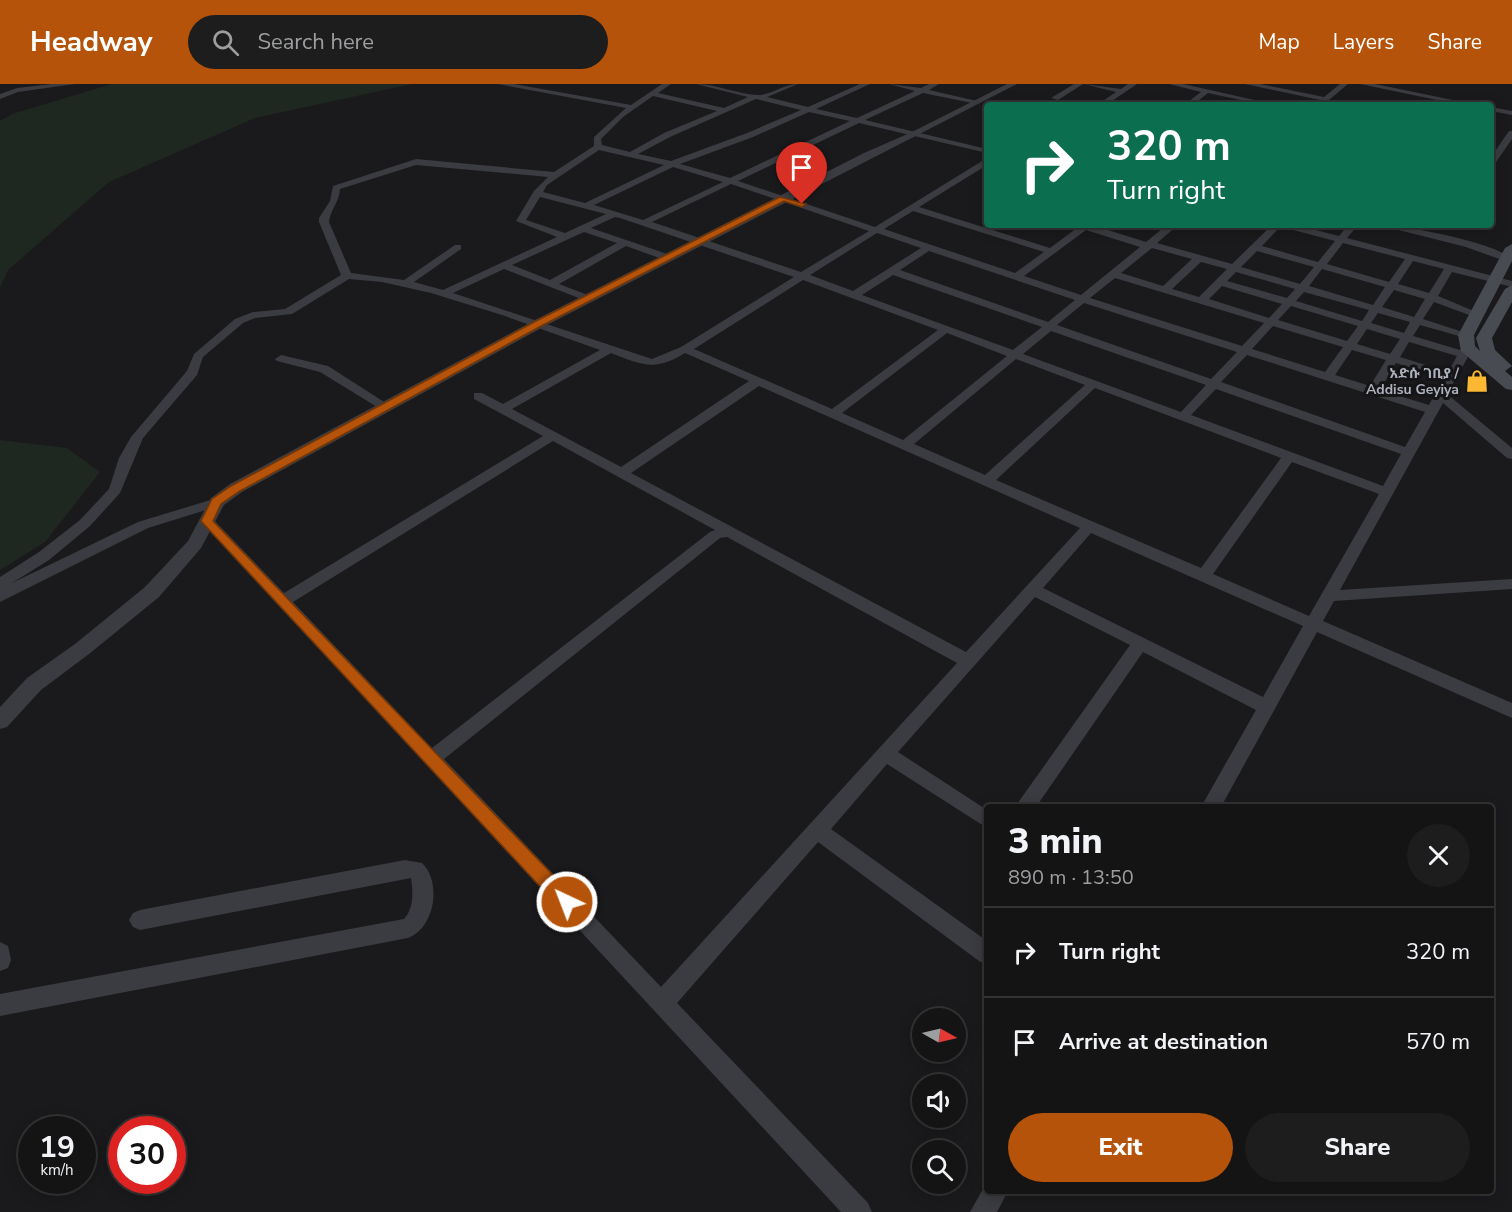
<!DOCTYPE html>
<html lang="en">
<head>
<meta charset="utf-8">
<style>
	body { margin:0; font-family:"Nunito Sans","Noto Sans Ethiopic",sans-serif; background:#1d1d1e; color:#f1f3f6; height:100vh; display:flex; flex-direction:column; font-size:22px; white-space:nowrap }
	* { box-sizing:border-box; margin:0 }
	p { font-size:20px; color:#9d9ea0 }
	.icon { flex:none; width:33px; height:33px; fill:none; stroke:currentColor; stroke-width:2; stroke-linecap:round; stroke-linejoin:round }
	.map { position:relative; flex:1; overflow:hidden }
	.side { position:absolute; left:984px; top:720px; width:510px; height:390px; display:flex; flex-direction:column; background:#141415; border-radius:6px; box-shadow:0 3px 15px #0003,0 0 0 2px #333334 }
	.side>* { flex:none }
	.banner { position:absolute; left:984px; top:18px; width:510px; height:126px; border-radius:6px; box-shadow:0 3px 15px #0003,0 0 0 2px #333334; background:#0b6e4f; color:#fff; overflow:hidden }
	.needle { width:39px; rotate:98deg }
	.tools { position:absolute; left:912px; top:924px; display:grid; gap:12px }
	.tools a { display:grid; place-items:center; width:54px; height:54px; border-radius:50%; background:#141415; box-shadow:0 3px 15px #0003,0 0 0 2px #333334; font-size:30px }
	.speed { position:absolute; left:18px; top:1032px; display:flex; gap:12px; font-size:30px; font-weight:700; text-align:center }
	.speed>* { display:grid; place-content:center; width:78px; height:78px; border-radius:50%; background:#141415; box-shadow:0 3px 15px #0003,0 0 0 2px #333334; line-height:1 }
	.speed small { font-size:15px; font-weight:400 }
	.speed .limit { border:9px solid #d22; background:#fff; color:#111 }
	.pin { position:absolute; display:grid; place-items:center; width:51px; height:51px; color:#fff; margin:-62px -26px; border-radius:50% 50% 50% 0; rotate:-45deg; box-shadow:0 0 6px #0007 }
	.pin .icon { rotate:45deg }
	.me { position:absolute; width:66px; margin:-33px; rotate:317deg; stroke-linejoin:round; filter:drop-shadow(0 0 4px #0008) }
	.turn { display:flex; align-items:center; gap:21px; height:126px; padding:0 24px; font-size:27px }
	.turn .icon { width:78px; height:78px; stroke-width:2.5 }
	.turn b { display:block; font-size:42px; line-height:51px }
	.round { display:grid; place-items:center; flex:none; width:63px; height:63px; border-radius:32px; background:#1d1d1e }
	.summary { display:flex; align-items:center; justify-content:space-between; height:102px; padding:0 24px }
	h1 { font-size:36px; font-weight:800; line-height:45px }
	.action { display:flex; gap:12px; margin-top:auto; padding:12px 24px }
	.action a { flex:1; height:69px; border-radius:36px; background:#b45309; color:#fff; font-size:24px; font-weight:800; line-height:69px; text-align:center }
	.action a+a { background:#1d1d1e; color:#f1f3f6 }
	ul { padding:0; list-style:none }
	li { display:flex; align-items:center; gap:18px; height:90px; padding:0 24px; border-top:2px solid #333334 }
	li div { flex:1 }
	li b { display:block; font-size:22px }
	li em { font-style:normal }
	header { display:flex; align-items:center; gap:36px; box-sizing:border-box; height:84px; padding:0 30px; background:#b45309; color:#fff }
	header strong { font-size:28px }
	nav { display:flex; gap:33px; margin-inline-start:auto; font-size:21px }
	.search { width:420px; height:54px; background:#1d1d1e; display:flex; align-items:center; gap:15px; box-sizing:border-box; padding:0 21px; border-radius:33px; color:#9d9ea0; font-size:22px }
	.map>svg:first-child { display:block }
	.green { fill:#1f2820 }
	.lines { fill:none; stroke-linecap:round; stroke-linejoin:round }
	.minor { fill:#3a3c41; fill-rule:evenodd }
	.tertiary { fill:#3a3c41; fill-rule:evenodd }
	.secondary { fill:#484b52; fill-rule:evenodd }
	.route { fill:#b45309; stroke:#753606; stroke-width:1.5 }
	.labels { text-anchor:middle; dominant-baseline:central; stroke-width:6; stroke-linejoin:round; paint-order:stroke }
	.far-poi-label { font-size:14px; font-weight:bold; fill:#acb1bc; stroke:#151517; text-anchor:end }
</style>
</head>
<body>
<header>
<strong>Headway</strong>
<div class="search"><svg class="icon" aria-label="search" viewBox="0 0 24 24"><circle cx="10" cy="10" r="6"/><path d="M15 15l6 6"/></svg>Search here</div>
<nav><a>Map</a><a>Layers</a><a>Share</a></nav>
</header>
<div class="map">
<svg width="1512" height="1128" viewBox="0 0 1512 1128">
	<rect width="100%" height="100%" fill="#1a1a1c"/>
	<path class="green" d="M112,0H412L255,34L109,98L8,186L0,204V37L12,30Z
		M0,356L67,364L100,388L45,458L0,486Z"/>
	<g class="lines">
		<path class="minor" d="M52,0H75L18,8L0,15V10L17,4Z
			M498,0H514L631,21L662,0H671L658,9L724,24L748,13L696,0C717,0 736,10 757,11C770,12 783,0 798,0L767,13L808,23L860,0H870L816,25L857,34L915,7L889,0L921,4L929,0H939L929,6L981,18L977,20L923,9L865,36L987,65V69L859,39L738,97L875,143L987,74V81L919,123L1050,164L1081,141H1092L1146,158L1167,141H1178L1157,159L1232,180L1272,141H1296L1339,152L1348,141H1358L1347,154L1512,197V203L1452,188L1438,212L1481,230L1476,233L1472,232L1434,218L1423,235L1472,251L1466,254L1420,241L1413,252L1460,266L1463,262H1471L1473,264L1447,310L1512,364V375L1507,374L1443,319L1340,506L1512,495V505L1334,517L1323,537L1512,619V634L1317,548L1221,723H1201L1256,626L1143,568L1036,723H1015L1130,561L1035,513L898,668L987,726V744L887,680L831,745L987,857V881L979,877L818,758L677,919L868,1119L872,1128H841L200,437L202,434H212L284,509L543,352L474,315V309H482L503,320L600,266L502,231L431,209L382,198L349,195L292,230L255,234L243,239L203,273L197,291L143,354L120,409L90,442L49,476L12,499L138,438L217,414L222,415L224,418L222,421L148,444L0,518V493L39,468L80,436L109,405L119,374L131,353L187,287L194,270L235,235L253,228L285,225L341,191L319,138V134L330,117L333,102L416,75L554,88L594,62V53L626,24ZM653,12L717,27L664,49L630,68L602,61L601,55L623,33ZM756,15L801,26L747,49L671,77L638,70L670,53ZM809,28L850,37L730,94L680,80L753,53ZM599,66L664,81L585,119L543,108L547,101ZM416,81L548,93L534,107L516,137L557,153L443,206L414,198L461,165V161H455L404,196L351,189L329,138C330,126 339,119 340,105ZM673,83L723,98L643,136L594,121ZM731,100L869,147L801,188L652,138ZM540,113L606,130L565,149L526,136ZM913,127L1044,168L1015,189L884,145ZM615,133L620,134L794,193L681,263L652,275L453,209L504,185L589,218L593,217V213L559,200L626,162L665,176H673V172L591,144ZM1281,142L1282,143L1335,157L1318,178L1262,162ZM1086,146L1140,163L1081,211L1024,192ZM584,148L617,159L550,196L512,181ZM877,149L921,164L853,207L810,191ZM1343,159L1405,175L1389,198L1327,180ZM1152,164L1192,175L1163,202L1121,189ZM929,167L1075,216L1048,238L900,186ZM1257,167L1314,183L1300,200L1241,183ZM1413,177L1444,185L1429,209L1398,200ZM1201,178L1227,185L1199,213L1172,205ZM1322,185L1385,203L1373,221L1309,202ZM1236,188L1295,205L1287,214L1227,197ZM893,191L1042,243L1013,266L862,211ZM1115,194L1264,239L1242,262L1090,214ZM803,196L938,246L832,325L694,265ZM1222,202L1282,220L1269,234L1209,215ZM1394,206L1425,215L1414,233L1382,223ZM1304,208L1369,226L1362,237L1296,217ZM1084,219L1237,268L1211,295L1057,241ZM1291,222L1358,242L1347,257L1278,236ZM1378,229L1410,238L1404,249L1371,239ZM1273,242L1343,263L1325,288L1252,265ZM1367,245L1400,255L1390,270L1357,260ZM1051,247L1206,301L1181,328L1023,270ZM947,249L1007,272L903,356L842,329ZM1409,258L1457,272L1448,288L1400,273ZM1352,266L1386,276L1370,302L1335,291ZM611,269C643,281 654,288 685,269L749,297L621,383L512,325ZM1247,271L1425,328L1405,363L1221,298ZM1016,275L1085,301L985,391L914,360ZM1396,279L1444,294L1429,321L1380,306ZM759,302L1080,444L966,568L631,389ZM1095,304L1281,374L1201,484L996,396ZM1216,305L1401,370L1383,402L1191,331ZM553,357L715,446L710,448L432,664L293,518ZM1292,378L1379,410L1309,532L1213,490ZM1091,449L1303,542L1263,613L1043,504ZM727,453L957,579L661,903L444,675L720,454Z
			M1074,0H1083L1058,16L1051,14Z
			M1084,0L1121,5L1128,0H1137L1106,21H1097L1116,8Z
			M1169,0H1183L1259,17L1255,19L1208,9L1193,21H1184L1201,8Z
			M1245,0H1260L1324,13L1340,0H1348L1323,21H1314L1320,16Z
			M1360,0H1375L1477,21H1461Z
			M1491,23L1512,27V31L1491,27Z
			M1509,47H1512V55L1494,81L1491,82V73Z
			M1379,141C1405,141 1492,158 1511,174L1502,176L1466,163Z
			M281,271L328,282L392,323L390,326H382L320,288L277,277L275,275Z
			M405,776L422,779C442,798 435,844 408,854L0,932V910L404,835C414,825 413,807 411,794L140,846L133,843L129,836L133,829L140,826Z
			M0,858L8,862L11,876L8,884L0,887Z
			M987,1098V1107H1008L997,1128H970Z"/>
		<path class="tertiary" d="M1007,0H1017L545,242L242,408L224,421L201,464L159,513L89,570L41,606L7,643L0,645V623L27,594L75,560L145,503L188,457L211,414L230,400L535,236L864,69L912,48Z"/>
		<path class="secondary" d="M1512,160V177L1474,251L1475,262L1480,267L1476,254L1505,205L1512,201V218L1492,254L1495,266L1512,282L1505,287L1512,293V306L1506,305L1461,267L1458,251L1505,164Z"/>
	</g>
	<path class="route" d="M780,113L806,120L802,123L784,117L543,241L240,407L221,420L213,437L573,812L575,818L573,824L567,826L560,824L201,437L212,415L231,402L536,237Z"/>
	<defs>
		<g id="shop-bare" transform="scale(1.8)"><path d="M-5-2.5h2.3a2.7 3.5 0 0 1 5.4 0H5L5.5 6h-11ZM-1.5-2.5h3a1.5 2.3 0 0 0-3 0Z" fill="#fbb933" stroke="#151517" stroke-width="2.5" paint-order="stroke"/></g>
	</defs>
	<g fill-rule="evenodd">
		<use href="#shop-bare" x="1477" y="297"/>
	</g>
	<g class="labels">
		<g class="far-poi-label">
			<text x="1459" y="289">አድሱ ገቢያ /<tspan x="1459" dy="16">Addisu Geyiya</tspan></text>
		</g>
	</g>
</svg>
<div class="tools">
<a><svg class="needle" viewBox="-14 -14 28 28"><path d="M0-13l5 13h-10z" fill="#e53935"/><path d="M0 13l5-13h-10z" fill="#9d9ea0"/></svg></a>
<a><svg class="icon" aria-label="sound" viewBox="0 0 24 24"><path d="M4 9h4l5-4v14l-5-4H4zM17 9q2 3 0 6"/></svg></a>
<a><svg class="icon" aria-label="search" viewBox="0 0 24 24"><circle cx="10" cy="10" r="6"/><path d="M15 15l6 6"/></svg></a>
</div>
<div class="speed"><div>19<small>km/h</small></div><div class="limit">30</div></div>
<div class="pin" style="left:802px;top:120px;background:#d93025"><svg class="icon" aria-label="arrive" viewBox="0 0 24 24"><path d="M6 21V4h12l-3 4 3 4H6"/></svg></div>
<svg class="me" style="left:567px;top:818px" viewBox="-20 -20 40 40"><circle r="17" fill="#b45309" stroke="#fff" stroke-width="3"/><path d="M0-11L8 9 0 5-8 9z" fill="#fff"/></svg>
<div class="banner">
<div class="turn"><svg class="icon" aria-label="right" viewBox="0 0 24 24"><path d="M7 20v-9h11M14 6l5 5-5 5"/></svg><div><b>320 m</b>Turn right</div></div>
</div>
<section class="side">
<div class="summary"><div><h1>3 min</h1><p>890 m · 13:50</p></div><a class="round"><svg class="icon" aria-label="close" viewBox="0 0 24 24"><path d="M6 6l12 12M18 6L6 18"/></svg></a></div>
<ul>
<li><svg class="icon" aria-label="right" viewBox="0 0 24 24"><path d="M7 20v-9h11M14 6l5 5-5 5"/></svg><div><b>Turn right</b></div><em>320 m</em></li>
<li><svg class="icon" aria-label="arrive" viewBox="0 0 24 24"><path d="M6 21V4h12l-3 4 3 4H6"/></svg><div><b>Arrive at destination</b></div><em>570 m</em></li>
</ul>
<div class="action"><a>Exit</a><a>Share</a></div>
</section>
</div>
</body>
</html>
